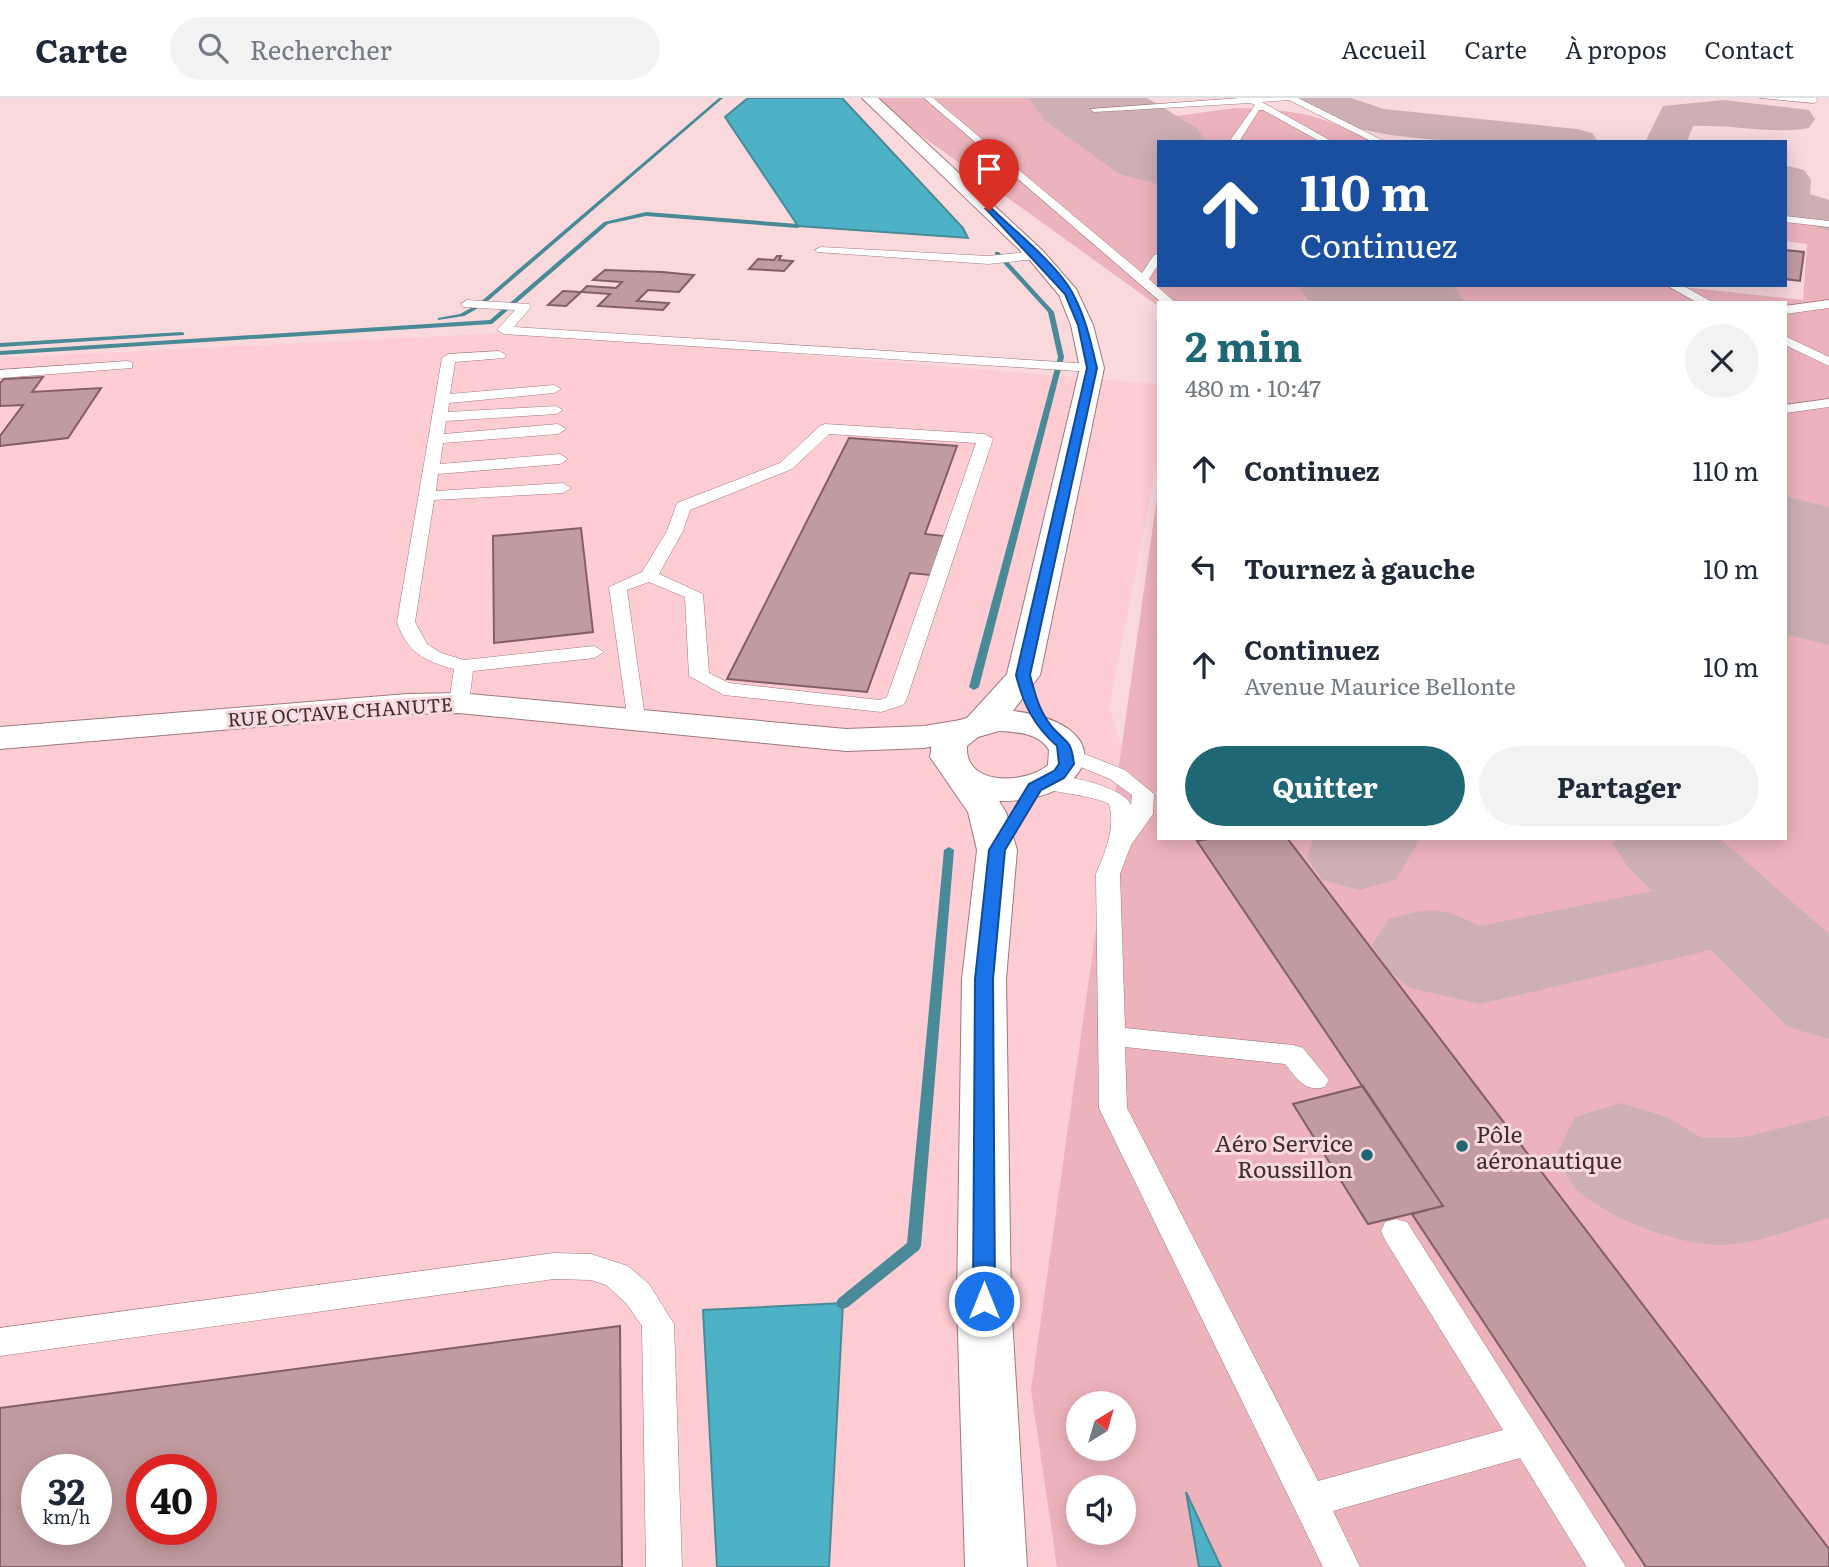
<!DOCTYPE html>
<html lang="fr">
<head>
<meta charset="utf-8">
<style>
	body { margin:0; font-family:Literata,serif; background:#f2f2f3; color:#1f2937; height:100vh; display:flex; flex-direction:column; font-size:26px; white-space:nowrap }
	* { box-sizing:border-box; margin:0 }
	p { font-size:23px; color:#747a83 }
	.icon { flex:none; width:38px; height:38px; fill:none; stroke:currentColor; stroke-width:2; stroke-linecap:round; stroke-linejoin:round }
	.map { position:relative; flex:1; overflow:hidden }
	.details { position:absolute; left:1157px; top:203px; width:630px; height:539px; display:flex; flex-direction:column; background:#fff; border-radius:0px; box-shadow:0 4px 18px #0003 }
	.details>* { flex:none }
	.banner { position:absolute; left:1157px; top:42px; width:630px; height:147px; border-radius:0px; box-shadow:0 4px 18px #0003; background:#1a4fa0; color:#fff; overflow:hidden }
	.needle { width:46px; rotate:37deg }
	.buttons { position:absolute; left:1066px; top:1293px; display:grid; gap:14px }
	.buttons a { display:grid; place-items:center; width:70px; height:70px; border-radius:50%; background:#fff; box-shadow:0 4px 18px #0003; font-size:35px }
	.speed { position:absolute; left:21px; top:1356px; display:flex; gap:14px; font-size:35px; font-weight:700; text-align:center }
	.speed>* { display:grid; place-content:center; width:91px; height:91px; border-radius:50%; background:#fff; box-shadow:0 4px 18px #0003; line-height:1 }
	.speed small { font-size:18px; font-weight:400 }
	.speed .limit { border:10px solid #d22; background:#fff; color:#111 }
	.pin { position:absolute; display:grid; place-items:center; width:60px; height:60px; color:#fff; margin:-72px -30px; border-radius:50% 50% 50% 0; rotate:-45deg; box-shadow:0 0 7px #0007 }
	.pin .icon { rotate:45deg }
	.me { position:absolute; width:77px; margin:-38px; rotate:0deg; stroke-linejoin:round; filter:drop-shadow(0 0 5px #0008) }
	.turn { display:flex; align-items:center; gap:24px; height:147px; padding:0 28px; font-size:32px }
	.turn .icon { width:91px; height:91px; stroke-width:2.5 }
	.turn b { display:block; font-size:49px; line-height:60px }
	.round { display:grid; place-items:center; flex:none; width:74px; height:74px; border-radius:37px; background:#f2f2f3 }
	.summary { display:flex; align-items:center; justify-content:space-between; height:119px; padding:0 28px }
	h1 { font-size:42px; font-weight:700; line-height:52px; color:#1f6774 }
	.button { display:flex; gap:14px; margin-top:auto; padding:14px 28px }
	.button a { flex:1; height:80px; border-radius:42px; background:#1f6774; color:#fff; font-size:28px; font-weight:700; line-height:80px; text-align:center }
	.button a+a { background:#f2f2f3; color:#1f2937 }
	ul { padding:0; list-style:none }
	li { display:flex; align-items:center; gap:21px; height:98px; padding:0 28px }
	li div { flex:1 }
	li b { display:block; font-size:26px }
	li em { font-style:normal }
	header { display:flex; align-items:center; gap:42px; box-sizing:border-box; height:98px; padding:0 35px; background:#fff; border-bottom:2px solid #e0e1e3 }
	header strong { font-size:33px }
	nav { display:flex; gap:38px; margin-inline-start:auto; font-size:24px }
	.search { width:490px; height:63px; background:#f2f2f3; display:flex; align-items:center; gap:18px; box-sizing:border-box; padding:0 24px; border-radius:38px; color:#747a83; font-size:26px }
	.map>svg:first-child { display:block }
	.built { fill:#feccd3; fill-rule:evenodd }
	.green { fill:#edb3bc; fill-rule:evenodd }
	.water { fill:#4db2c5; stroke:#488a98; stroke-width:2 }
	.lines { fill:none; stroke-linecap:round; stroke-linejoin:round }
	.stream { fill:#488a98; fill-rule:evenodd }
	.taxiway { fill:#ceb0b4; fill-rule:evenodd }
	.runway { fill:#ceb0b4; fill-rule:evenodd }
	.building { fill:#c29ba0; stroke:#825f64; stroke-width:2; fill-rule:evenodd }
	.service-casing { stroke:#9e797e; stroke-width:1 }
	.minor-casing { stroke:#9e797e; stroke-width:2 }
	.tertiary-casing { stroke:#9e797e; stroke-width:2 }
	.service { fill:#fff; fill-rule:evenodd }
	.minor { fill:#fff; fill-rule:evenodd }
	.tertiary { fill:#fff; fill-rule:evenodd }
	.route { fill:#1a73e8; stroke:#114b97; stroke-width:2 }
	.poi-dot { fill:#1f6774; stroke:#fad9dd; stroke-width:2.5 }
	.labels { text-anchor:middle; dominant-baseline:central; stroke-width:6; stroke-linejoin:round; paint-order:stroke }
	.street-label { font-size:19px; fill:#3d2d30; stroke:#fad9dd }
	.near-poi-label { font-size:23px; fill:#3d2d30; stroke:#fad9dd; text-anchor:start }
</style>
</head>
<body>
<header>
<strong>Carte</strong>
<div class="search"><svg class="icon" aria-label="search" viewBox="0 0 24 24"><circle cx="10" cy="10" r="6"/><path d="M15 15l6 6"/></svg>Rechercher</div>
<nav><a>Accueil</a><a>Carte</a><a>À propos</a><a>Contact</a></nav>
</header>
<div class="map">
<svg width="1829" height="1469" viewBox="0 0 1829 1469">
	<rect width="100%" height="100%" fill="#fad9dd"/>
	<path class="built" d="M524,234L1158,286V361L1109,608L1249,1062L1539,1469H0V260ZM1078,1306H1124V1351H1078ZM37,1372H96V1432H37ZM142,1372H201V1432H142ZM1078,1390H1124V1435H1078Z"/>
	<path class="green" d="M869,0H1056L1158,69V187H1334L1360,205H1158V208Z
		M1235,10C1296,11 1321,17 1376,44H1177L1169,38L1164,28L1176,18Z
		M1785,123L1829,128V456L1785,429V205H1427L1399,187H1665L1803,202L1807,146L1785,143Z
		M1158,392V740H1630L1829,928V1469H1057L1031,1292ZM1078,1306H1124V1351H1078ZM1078,1390H1124V1435H1078Z
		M1785,489L1829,518V866L1691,740H1785Z"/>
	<path class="water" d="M748,0H842L963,130L968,140L798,128L725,19Z
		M843,1205L829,1469H717L703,1212Z
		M1186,1394L1221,1469H1199Z"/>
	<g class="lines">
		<path class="stream" d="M719,0H723L482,208L464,218L438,222V220L460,216L478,206Z
			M646,114L798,126L801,128L798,130L646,118L608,126L492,226L0,257V253L490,222L604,124Z
			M995,154H999L1054,214L1064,259L979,589L974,592L969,589L1058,259L1048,214L995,156Z
			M182,234L184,235V237L0,249V245Z
			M949,749L954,752L921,1148L919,1152L848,1209L843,1211L838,1209L836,1205L838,1201L907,1145L944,752Z"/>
		<path class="taxiway" d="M1300,0H1351L1384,11L1577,31L1592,35L1598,44C1536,44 1336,53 1300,0Z
			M1724,2L1809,12L1815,21L1809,30C1778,37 1729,26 1693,28L1687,44H1645L1663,8Z
			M1788,68L1804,72L1811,82L1810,96L1829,102V133L1785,119V69Z
			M1314,740H1420L1396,782L1359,792L1322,782L1307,759Z
			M1617,740H1719L1829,836V941L1788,929L1711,852L1480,906L1410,890L1389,873L1372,847L1389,821C1431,809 1440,808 1480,828L1652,793L1628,769L1613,746Z
			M1621,1005L1667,1019L1702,1040L1745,1039L1829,1018V1120C1794,1130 1757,1147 1720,1147C1678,1147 1609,1121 1577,1092C1568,1084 1563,1066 1557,1055L1575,1019Z"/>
		<path class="runway" d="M1029,0H1147L1197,30L1206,44H1158V86L1119,76L1043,21Z
			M1298,187H1453L1465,205H1310Z
			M1785,398L1829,409V547L1785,536Z"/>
	</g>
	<path class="building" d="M1785,152L1804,154L1800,183L1785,181Z
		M777,158H781L779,162L793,163L784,173L749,171L758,161L774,162Z
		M605,172L662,174L694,177L679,194L648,192L637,203L669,205L663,212L598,208L610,196L581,194L587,188L616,190L622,184L593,182Z
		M563,193L581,194L566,208L548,207Z
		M43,279L32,294L101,290L68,340L0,348V338L23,307L0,308V285L4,281Z
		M849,340L957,348L925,436L944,438L931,477L910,475L867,594L727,581Z
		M581,430L593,534L494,545L493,438Z
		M1213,740H1287L1829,1451V1469H1646L1412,1116L1443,1108L1197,743Z
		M1363,988L1443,1108L1368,1126L1293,1006Z
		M620,1228L622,1469H0V1310ZM37,1372H96V1432H37ZM142,1372H201V1432H142Z"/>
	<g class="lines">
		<g class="service-casing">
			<path id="service" d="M924,0H933L1142,175L1154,157L1158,156V167L1149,181L1176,205H1162Z
				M1241,0H1298L1386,44H1373L1289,2L1262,4L1333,44H1321L1263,12H1259L1239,44H1229L1255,7L1250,5L1094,14L1090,11Z
				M1760,0H1816L1818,2L1814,5Z
				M1785,118L1829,123V129L1785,124Z
				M821,149L988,158L1036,153L1042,157L1036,161L988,166L817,154L815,152Z
				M1666,187H1682L1714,205H1698Z
				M467,202L529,206L531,209L514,229L1092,266L1099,270L1092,274L504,236L497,232L515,212L463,209L461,206Z
				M1829,202V210L1785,216V208Z
				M1785,238L1829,259V268L1785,247Z
				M499,253L506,257L504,260L455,264L450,296L554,287L561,291L554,295L449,305L448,314L556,308L563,312L556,316L446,323L444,336L558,326L566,331L558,336L443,345L440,366L560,356L568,361L560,366L438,376L436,393L563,385L571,390L563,395L434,402L415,524L427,546L441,555L464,562L594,548L604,554L594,560L473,573L469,605L459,611L449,605L454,571C424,563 407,554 397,524L442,260L449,256Z
				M127,263L132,264V270L0,280V272Z
				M1829,301V309L1785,315V307Z
				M825,326L985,336L993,341L906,603L903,607L881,614L724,597L689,578L685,499L649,484L627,492L645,620L635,626L628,624L609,489L642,474L667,433L677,405L780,365L820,328ZM829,336L976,345L887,599L880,602L729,585L709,575L703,496L659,476L683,433L690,412L792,371Z
				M1067,649L1125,672L1154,696L1153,716L1131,747L1120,776L1125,930L1293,947L1303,950L1329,982L1325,989C1305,995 1297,980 1285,966L1125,949L1127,1010L1318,1383L1503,1332L1385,1142L1381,1133L1385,1124L1396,1121L1407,1124L1626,1469H1587L1520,1360L1333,1413L1360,1469H1323L1099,1010L1096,776C1105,754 1116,730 1109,706C1092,696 1042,695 1035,685C1046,669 1123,687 1131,707L1132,697L1110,681L1059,660L1056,655Z
				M554,1155L591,1156L628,1168L649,1186L674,1226L682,1469H646L642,1228L626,1205L606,1187L591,1182L554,1181L0,1258V1230Z"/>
		</g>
		<g class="minor-casing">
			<path id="minor" d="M459,595L846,631L924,628L961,622L973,626L979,633L973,640L924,650L846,653L459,615L407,616L0,651V629L407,596Z"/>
		</g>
		<g class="tertiary-casing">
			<path id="tertiary" d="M862,0H878L1043,153L1076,191L1093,227L1104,270L1040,577L1013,613C1122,626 1097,704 999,703L1006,714L1017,752L1006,881L1011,1203L1027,1469H965L957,1203L962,881L977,752L968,714L930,659L932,644L937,637L953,624L967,620L1007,576L1080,270L1071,227L1059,197L1029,161ZM999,633C1017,634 1039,635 1049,652L1048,667C1026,686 964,689 967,648L978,639Z"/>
		</g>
		<use href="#service" class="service"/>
		<use href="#minor" class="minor"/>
		<use href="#tertiary" class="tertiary"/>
	</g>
	<path class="route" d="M986,111H992C1015,133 1061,170 1074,198C1086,221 1091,245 1097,270L1030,577C1035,596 1039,613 1052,629C1067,646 1071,641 1074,666L1064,680L1041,692L1005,752L993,881L995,1203L992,1209L984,1212L976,1209L973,1203L975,881L989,752L1029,686L1054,673L1059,666L1057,648C1034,628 1023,606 1016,577L1087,270L1078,227L1065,196Z"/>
	<g class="poi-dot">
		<circle cx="1462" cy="1048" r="7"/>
		<circle cx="1367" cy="1057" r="7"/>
	</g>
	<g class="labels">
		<g class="street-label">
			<text transform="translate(340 613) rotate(-4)">RUE OCTAVE CHANUTE</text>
		</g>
		<g class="near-poi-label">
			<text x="1476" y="1035">Pôle<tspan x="1476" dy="26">aéronautique</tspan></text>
			<text x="1353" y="1044" text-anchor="end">Aéro Service<tspan x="1353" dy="26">Roussillon</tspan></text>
		</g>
	</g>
</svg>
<div class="buttons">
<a><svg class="needle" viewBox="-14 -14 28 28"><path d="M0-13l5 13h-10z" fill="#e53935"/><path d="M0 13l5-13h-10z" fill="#747a83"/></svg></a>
<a><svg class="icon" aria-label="sound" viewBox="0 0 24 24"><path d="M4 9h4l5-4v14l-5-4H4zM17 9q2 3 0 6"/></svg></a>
</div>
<div class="speed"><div>32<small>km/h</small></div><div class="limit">40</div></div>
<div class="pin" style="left:989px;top:113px;background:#d93025"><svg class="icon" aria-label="arrive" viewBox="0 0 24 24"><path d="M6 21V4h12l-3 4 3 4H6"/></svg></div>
<svg class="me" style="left:984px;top:1203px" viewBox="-20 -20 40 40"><circle r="17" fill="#1a73e8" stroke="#fff" stroke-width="3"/><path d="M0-11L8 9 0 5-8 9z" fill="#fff"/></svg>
<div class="banner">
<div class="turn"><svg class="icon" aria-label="ahead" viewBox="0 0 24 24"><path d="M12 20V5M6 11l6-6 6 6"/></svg><div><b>110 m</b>Continuez</div></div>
</div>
<section class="details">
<div class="summary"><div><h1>2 min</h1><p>480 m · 10:47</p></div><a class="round"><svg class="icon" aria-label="close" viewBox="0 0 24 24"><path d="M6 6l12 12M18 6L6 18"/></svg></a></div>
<ul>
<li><svg class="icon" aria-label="ahead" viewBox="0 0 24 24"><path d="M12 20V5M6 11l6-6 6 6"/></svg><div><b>Continuez</b></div><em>110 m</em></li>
<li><svg class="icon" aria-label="left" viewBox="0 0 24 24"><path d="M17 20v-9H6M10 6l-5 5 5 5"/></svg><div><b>Tournez à gauche</b></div><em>10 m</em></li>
<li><svg class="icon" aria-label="ahead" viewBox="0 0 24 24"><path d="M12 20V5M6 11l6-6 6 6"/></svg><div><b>Continuez</b><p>Avenue Maurice Bellonte</p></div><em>10 m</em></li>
</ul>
<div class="button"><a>Quitter</a><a>Partager</a></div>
</section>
</div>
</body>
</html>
